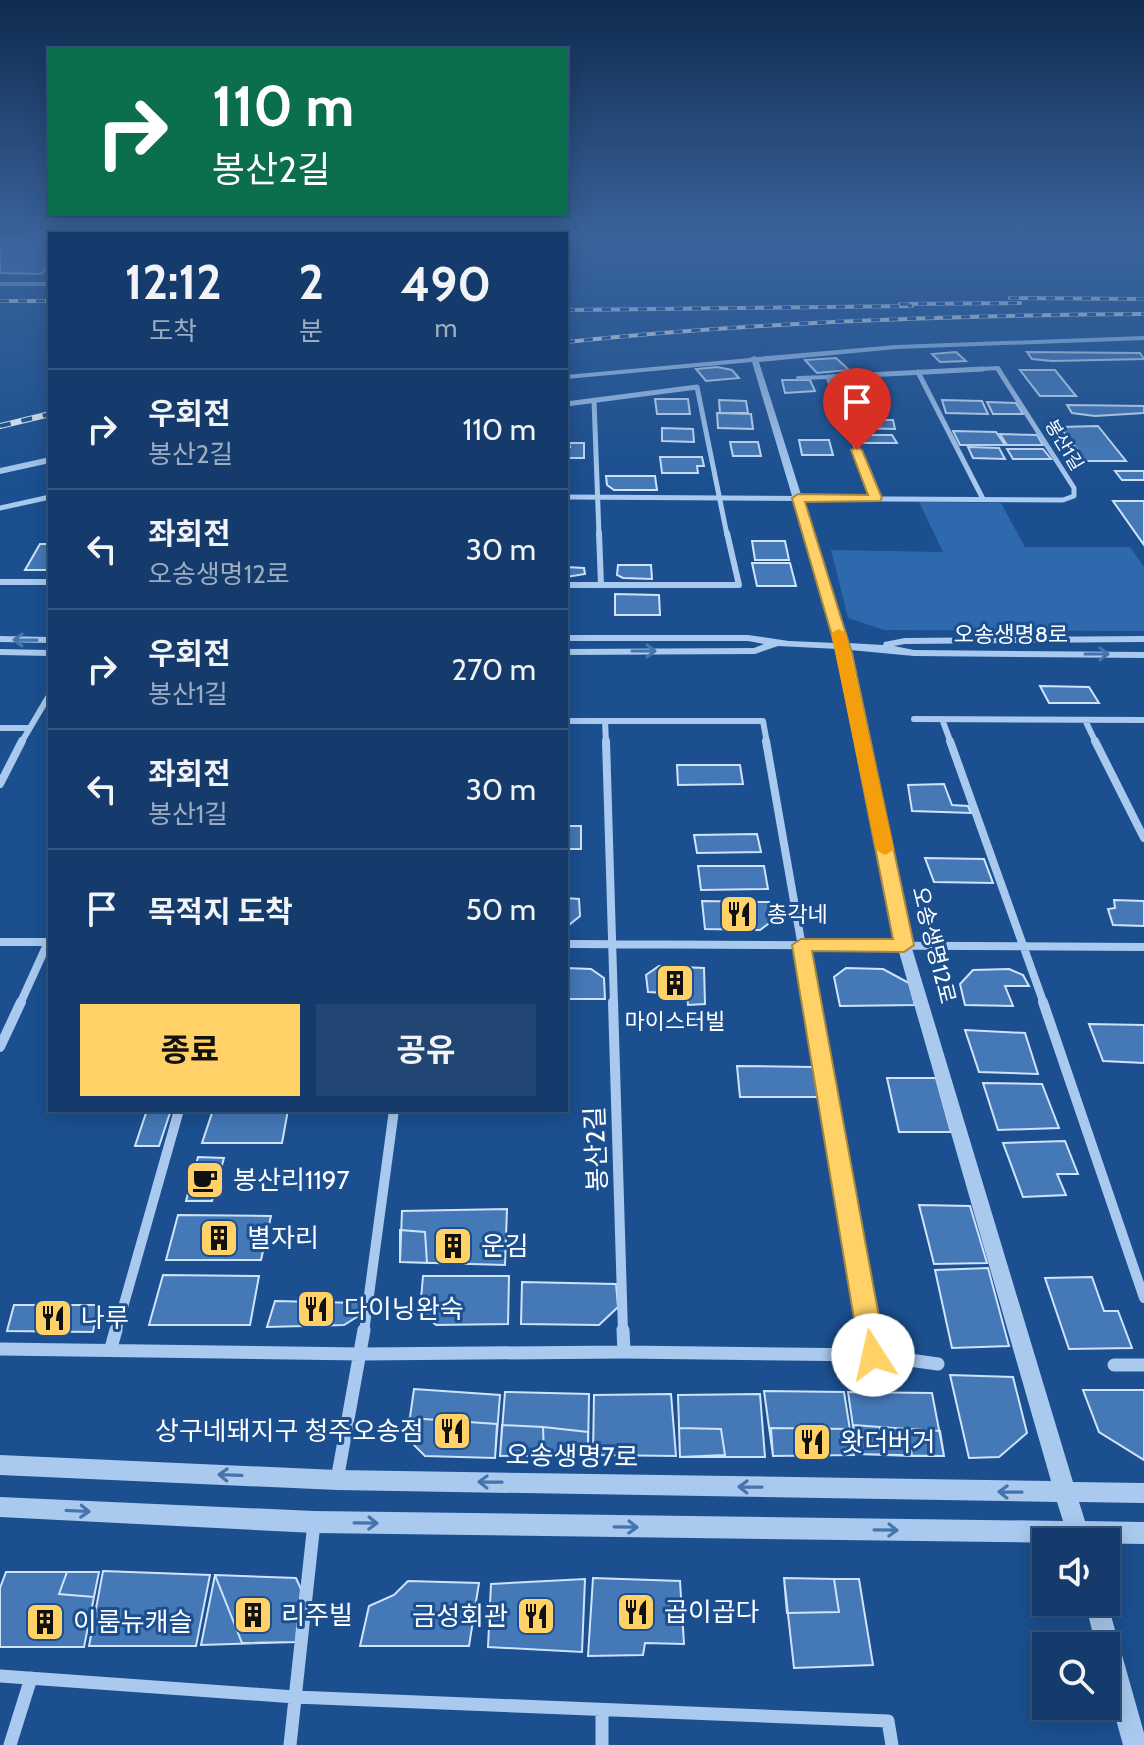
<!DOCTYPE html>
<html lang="ko">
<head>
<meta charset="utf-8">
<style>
	body { margin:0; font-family:Cabin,"Noto Sans KR",sans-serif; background:#214673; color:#f1f3f6; height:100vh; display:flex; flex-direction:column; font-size:30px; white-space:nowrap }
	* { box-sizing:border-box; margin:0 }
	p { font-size:26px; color:#9dadc1 }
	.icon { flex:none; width:44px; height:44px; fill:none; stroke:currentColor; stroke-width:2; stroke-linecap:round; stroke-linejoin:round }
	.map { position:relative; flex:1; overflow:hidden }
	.panel { position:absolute; left:48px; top:232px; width:520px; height:880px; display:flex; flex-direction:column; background:#143b6b; border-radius:0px; box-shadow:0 4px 20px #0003,0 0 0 2px #33557e }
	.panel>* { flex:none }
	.guide { position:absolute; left:48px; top:48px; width:520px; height:168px; border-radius:0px; box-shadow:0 4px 20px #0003,0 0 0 2px #33557e; background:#0b6e4f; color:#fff; overflow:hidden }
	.controls { position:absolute; left:1032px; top:1528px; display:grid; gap:16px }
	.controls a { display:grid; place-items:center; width:88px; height:88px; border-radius:0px; background:#143b6b; box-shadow:0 4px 20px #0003,0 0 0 2px #33557e; font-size:40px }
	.pin { position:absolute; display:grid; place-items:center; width:68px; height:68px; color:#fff; margin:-82px -34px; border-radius:50% 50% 50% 0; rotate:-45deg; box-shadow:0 0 8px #0007 }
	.pin .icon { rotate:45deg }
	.me { position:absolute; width:88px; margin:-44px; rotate:350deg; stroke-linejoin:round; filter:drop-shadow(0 0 6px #0008) }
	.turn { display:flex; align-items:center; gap:28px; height:168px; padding:0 32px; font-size:36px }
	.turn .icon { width:104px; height:104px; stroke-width:2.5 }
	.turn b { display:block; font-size:56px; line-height:68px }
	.eta { display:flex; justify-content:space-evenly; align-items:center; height:136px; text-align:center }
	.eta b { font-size:48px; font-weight:700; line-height:56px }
	.button { display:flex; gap:16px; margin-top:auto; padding:16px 32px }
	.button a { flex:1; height:92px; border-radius:0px; background:#ffd166; color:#111; font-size:32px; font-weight:700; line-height:92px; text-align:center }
	.button a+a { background:#214673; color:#f1f3f6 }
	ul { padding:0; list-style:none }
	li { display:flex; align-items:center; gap:24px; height:120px; padding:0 32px; border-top:2px solid #33557e }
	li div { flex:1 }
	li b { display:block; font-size:30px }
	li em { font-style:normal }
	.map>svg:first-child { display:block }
	.green { fill:#2e69ad }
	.building { fill:#4478b7; stroke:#cfe3fa; stroke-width:2 }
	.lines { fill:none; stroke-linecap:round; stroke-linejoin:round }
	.service { stroke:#a9c9ee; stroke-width:4 }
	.minor-far5 { stroke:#a9c9ee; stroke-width:4 }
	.minor-far4 { stroke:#a9c9ee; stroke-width:5 }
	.minor-far3 { stroke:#a9c9ee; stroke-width:6 }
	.minor-far2 { stroke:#a9c9ee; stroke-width:8 }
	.minor-far1 { stroke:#a9c9ee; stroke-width:10 }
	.minor { stroke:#a9c9ee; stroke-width:13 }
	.tertiary { fill:#a9c9ee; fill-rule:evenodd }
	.rail-far1-casing { stroke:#fff; stroke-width:4 }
	.rail-casing { stroke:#fff; stroke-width:6 }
	.rail-far1 { stroke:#1b4f8f; stroke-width:3; stroke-dasharray:9; stroke-linecap:butt }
	.rail { stroke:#1b4f8f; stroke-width:4; stroke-dasharray:11; stroke-linecap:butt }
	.oneway { stroke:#4674ac }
	.route { fill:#ffd166; stroke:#a68842; stroke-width:2 }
	.slow { fill:#f59e0b }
	.labels { text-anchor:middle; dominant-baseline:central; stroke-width:6; stroke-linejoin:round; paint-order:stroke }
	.far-street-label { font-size:18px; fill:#fff; stroke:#1b4f8f }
	.street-label { font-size:22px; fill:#fff; stroke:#1b4f8f }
	.poi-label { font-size:22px; fill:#fff; stroke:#1b4f8f; text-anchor:start }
	.near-street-label { font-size:26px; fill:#fff; stroke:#1b4f8f }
	.near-poi-label { font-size:26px; fill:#fff; stroke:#1b4f8f; text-anchor:start }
</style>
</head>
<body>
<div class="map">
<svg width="1144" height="1745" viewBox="0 0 1144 1745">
	<rect width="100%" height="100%" fill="#1b4f8f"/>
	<path class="green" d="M919,502L1001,503L1025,547H1130L1144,567V631L884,630L848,618L831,550L943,552Z"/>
	<path class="building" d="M0,239H50V265L41,274L0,273Z
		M956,352L966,361L940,362L932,354Z
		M1027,352L1140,353L1144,359L1052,361L1032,359Z
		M836,358L849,370L817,373L805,360Z
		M717,367L732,370L739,378L706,381L696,369Z
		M1020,370H1055L1076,396H1040Z
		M782,380H810L815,391L785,393Z
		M655,399H688L690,414H657Z
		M719,400L746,401L748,413H720Z
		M942,400L982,401L988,414L946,413Z
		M987,402L1016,403L1023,414H993Z
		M1067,405L1144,406V413L1095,416L1072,413Z
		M717,413L751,414L753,429L718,428Z
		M853,420H893L895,429L855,428Z
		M1098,426L1126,461H1086L1060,427Z
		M662,428L693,429L694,442L662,441Z
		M953,431L996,432L1005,445H960Z
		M1000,434L1037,435L1043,445H1007Z
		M860,435H892L897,443H862Z
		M799,440H829L833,455H802Z
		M730,442H758L761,456H733Z
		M569,443H584V458H566V447H570Z
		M968,447L999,448L1005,459L973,458Z
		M1007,449H1043L1051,459H1013Z
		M660,457H702L704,466H697L698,473H662Z
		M1115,471H1144V480H1122Z
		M606,476H655L657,490H614L607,485Z
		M1113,501H1144V545Z
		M752,541H785L789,560H755Z
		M40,544H50V570H25Z
		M752,563H790L796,586H757Z
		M618,565H651L652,579L623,578L617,575Z
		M566,567L584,568L585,574L566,577Z
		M615,594L659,595L660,615H615Z
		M1040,686L1089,687L1099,703H1049Z
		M677,765H740L743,784L678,785Z
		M944,784L952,805L968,806L971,813L912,811L908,785Z
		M566,826H581V849H566Z
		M757,834L761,852L697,853L694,835Z
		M925,858L984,859L993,883L934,882Z
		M698,866H764L768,889L701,890Z
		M566,898L579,899L580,916L569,925H566Z
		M1114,900L1144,901V926L1113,925L1108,909L1115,908Z
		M702,901L769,902L772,921L760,930L705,929Z
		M659,966L704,968L705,1004L688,1005L687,994L648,992L646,975Z
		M566,968L591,969L604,978L605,999H566Z
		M846,968L883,969L909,983L915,1005L840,1006L834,977Z
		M1009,969L1023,975L1029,986H1005L1013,1006L965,1005L960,984L973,970Z
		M1089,1024L1144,1025V1063L1103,1061Z
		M965,1030L1025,1033L1038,1074L979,1072Z
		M737,1066L814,1067L819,1097H740Z
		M887,1078H936L951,1132H899Z
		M983,1083L1042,1084L1059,1128L998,1130Z
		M147,1110H171L159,1146H135Z
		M213,1110H288L282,1143H202Z
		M1065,1141L1078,1174H1057L1066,1195L1023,1197L1003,1143Z
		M198,1157L224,1158L212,1201H186Z
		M919,1205L970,1206L987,1263L934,1264Z
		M507,1209L505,1265L400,1262L402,1211Z
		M178,1215L271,1216L261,1260H166Z
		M400,1230L425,1232L427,1263L400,1262Z
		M988,1268L1009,1346L952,1348L935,1270Z
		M163,1275L259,1276L250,1325H149Z
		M423,1276H509L508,1324L436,1325L420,1311Z
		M1092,1277L1104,1311H1118L1132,1348L1069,1349L1045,1278Z
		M522,1282L616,1284L618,1307L599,1325L521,1324Z
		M275,1301L360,1303V1315L344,1325L267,1327Z
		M14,1305H99L93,1332L7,1331Z
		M950,1375L1013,1377L1027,1433L999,1457L969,1458Z
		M414,1389L500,1395L495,1458L425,1456L407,1438Z
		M1083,1390H1144V1460L1099,1432Z
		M764,1391L844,1392L854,1455L773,1456Z
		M505,1392L589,1394L588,1455L500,1456Z
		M848,1392L932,1393L944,1456L857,1454Z
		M671,1394L676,1456L593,1455L594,1395Z
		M760,1394L765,1457H680L678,1395Z
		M409,1418L497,1424L495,1458L425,1456L407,1438Z
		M502,1425L543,1427L544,1455L500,1456Z
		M853,1425L880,1427L884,1455L857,1454Z
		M543,1427L588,1432V1455H544Z
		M880,1427L907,1429L912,1456L884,1455Z
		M679,1428L721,1429L725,1455L680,1457Z
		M771,1428L850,1429L854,1455L773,1456Z
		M907,1429L940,1431L944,1456H912Z
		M103,1571L210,1575L196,1646H89Z
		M6,1572H99L84,1647H0V1588Z
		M67,1572H99L94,1597L59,1594Z
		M215,1575L296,1578L301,1589L296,1642L201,1645Z
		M215,1575L296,1578L301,1589L296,1642L242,1643Z
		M593,1578L680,1581L684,1644L645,1643L643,1655L588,1656Z
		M784,1578L834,1579L839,1612L787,1613Z
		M784,1578L859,1579L873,1665L794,1668Z
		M585,1579L582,1652L488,1647L491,1584Z
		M408,1581L479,1583L469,1646H360L369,1606L394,1595Z"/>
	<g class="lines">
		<path class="service" d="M798,378L828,377"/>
		<path class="minor-far5" d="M0,284H50
			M946,371L998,368L1000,371"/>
		<path class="minor-far4" d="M918,372L983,499
			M594,400L599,535
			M566,404L697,387L727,535
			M566,497L1063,500L1074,496V488L998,369
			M876,498L828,377L983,369
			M0,508L50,497"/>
		<path class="minor-far3" d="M599,533L601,585
			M0,582H50
			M566,585H739L727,533
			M914,719L1144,720
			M942,719L951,743
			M1085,720L1096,743
			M566,721H763L767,743
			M605,721L606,743
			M0,728H28
			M21,743L50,694"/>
		<path class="minor-far2" d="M606,741L614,1004
			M766,741L812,1004
			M950,741L1044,1004
			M1095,741L1144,838
			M0,784L22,741
			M0,942H50
			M566,944L1144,947
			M20,1004L50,938"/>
		<path class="minor-far1" d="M613,1002L623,1332
			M812,1002L869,1332
			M1043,1002L1144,1298
			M0,1047L21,1002
			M116,1332L179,1110
			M364,1332L394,1110"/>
		<path class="minor" d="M623,1330L624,1352
			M869,1330L873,1355
			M111,1348L116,1330
			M0,1349L361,1354L624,1352L873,1355L938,1364
			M1114,1365H1144
			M337,1480L364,1330
			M0,1676L295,1697L888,1721L892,1745
			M602,1710V1745
			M10,1745L31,1678
			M290,1745L314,1523"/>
		<path class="tertiary" d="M1144,336V340L896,349L759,362L848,643L883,645L884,642L905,638L1144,636V642L905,644L894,646L914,650L1144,652V658L914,656L850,650L911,945L1073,1482L1144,1483V1503L1079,1502L1085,1521L1144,1522V1544L314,1533L0,1517V1497L314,1511L1063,1521L1057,1502L337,1490L0,1475V1455L337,1470L1051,1481L897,945L838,649L778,646L755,654L566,655V649L754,648L764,644L748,641H566V635H748L789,641L836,643L752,362L566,379V375L750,358L754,356L757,357L896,345Z
			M50,457V463L0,474V468Z
			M0,636L50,637V643L0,642Z
			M0,649L50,650V656L0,655Z
			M1106,1598L1144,1733V1745H1123L1106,1683V1646H1096L1085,1602H1106Z"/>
		<g class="rail-far1-casing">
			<path id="rail-far1" d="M1010,298L1144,299
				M0,301H50
				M900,304L1020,303
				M566,310L912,306
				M566,342C758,322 951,315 1144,314"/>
		</g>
		<g class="rail-casing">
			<path id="rail" d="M0,426L50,414"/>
		</g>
		<use href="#rail-far1" class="rail-far1"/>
		<use href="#rail" class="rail"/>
	</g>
	<defs><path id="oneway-shaft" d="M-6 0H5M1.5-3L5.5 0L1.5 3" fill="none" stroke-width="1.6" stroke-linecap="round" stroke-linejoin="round" transform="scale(2)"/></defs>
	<g class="oneway">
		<use href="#oneway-shaft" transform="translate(25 640) rotate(-179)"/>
		<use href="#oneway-shaft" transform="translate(644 651)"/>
		<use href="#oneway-shaft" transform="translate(1097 654)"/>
		<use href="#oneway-shaft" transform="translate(230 1475) rotate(-178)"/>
		<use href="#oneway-shaft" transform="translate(490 1482) rotate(-179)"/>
		<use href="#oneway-shaft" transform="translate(750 1487) rotate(-179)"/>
		<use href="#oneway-shaft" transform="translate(1010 1492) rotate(-179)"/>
		<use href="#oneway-shaft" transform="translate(78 1511) rotate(3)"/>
		<use href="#oneway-shaft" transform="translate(366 1523) rotate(1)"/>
		<use href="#oneway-shaft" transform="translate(626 1527) rotate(1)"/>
		<use href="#oneway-shaft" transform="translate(886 1530) rotate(1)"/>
	</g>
	<linearGradient id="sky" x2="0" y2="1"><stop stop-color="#0f2b4f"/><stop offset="0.49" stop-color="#39639b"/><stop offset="1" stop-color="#39639b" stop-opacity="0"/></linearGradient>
	<rect width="1144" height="483" fill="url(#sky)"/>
	<path class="route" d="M857,447L862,450L882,498L880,501L805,502L852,653L914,945L904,952L812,951L886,1355L882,1363L873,1366L864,1363L860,1355L792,945L801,939H893L837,653L792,498L798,494L868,495L851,450Z"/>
	<path class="slow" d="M839,629L846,633L894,850L885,855L876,850L831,633Z"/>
	<defs>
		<g id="restaurant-square" transform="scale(2)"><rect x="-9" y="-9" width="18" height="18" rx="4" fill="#ffd166" stroke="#1b4f8f"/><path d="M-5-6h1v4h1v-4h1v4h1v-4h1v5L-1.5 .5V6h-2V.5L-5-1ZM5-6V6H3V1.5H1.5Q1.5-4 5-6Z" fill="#111"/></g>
		<g id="building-square" transform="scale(2)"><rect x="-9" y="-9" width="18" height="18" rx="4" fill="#ffd166" stroke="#1b4f8f"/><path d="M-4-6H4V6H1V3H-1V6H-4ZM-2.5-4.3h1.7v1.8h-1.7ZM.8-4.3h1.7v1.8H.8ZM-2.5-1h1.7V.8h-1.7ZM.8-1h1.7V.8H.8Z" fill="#111"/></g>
		<g id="cafe-square" transform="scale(2)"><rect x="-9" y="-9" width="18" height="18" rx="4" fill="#ffd166" stroke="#1b4f8f"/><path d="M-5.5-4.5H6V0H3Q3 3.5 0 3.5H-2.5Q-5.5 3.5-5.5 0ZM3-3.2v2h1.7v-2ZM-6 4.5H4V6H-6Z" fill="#111"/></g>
	</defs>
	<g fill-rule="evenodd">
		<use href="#restaurant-square" x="739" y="914"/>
		<use href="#building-square" x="675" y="983"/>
		<use href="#cafe-square" x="205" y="1180"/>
		<use href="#building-square" x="219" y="1238"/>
		<use href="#building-square" x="453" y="1246"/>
		<use href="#restaurant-square" x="316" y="1309"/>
		<use href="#restaurant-square" x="53" y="1318"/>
		<use href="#restaurant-square" x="452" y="1431"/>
		<use href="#restaurant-square" x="812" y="1442"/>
		<use href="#restaurant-square" x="636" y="1612"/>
		<use href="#building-square" x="253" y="1615"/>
		<use href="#restaurant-square" x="536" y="1616"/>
		<use href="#building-square" x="45" y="1622"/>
	</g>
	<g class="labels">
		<g class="far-street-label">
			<text transform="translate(1064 445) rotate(59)">봉산1길</text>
		</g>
		<g class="street-label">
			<text x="1011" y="634">오송생명8로</text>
			<text transform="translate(934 945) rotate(76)">오송생명12로</text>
		</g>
		<g class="poi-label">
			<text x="767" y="914">총각네</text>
			<text x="675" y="1021" text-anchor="middle">마이스터빌</text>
		</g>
		<g class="near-street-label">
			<text transform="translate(596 1149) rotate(-92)">봉산2길</text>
			<text transform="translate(572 1456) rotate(1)">오송생명7로</text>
		</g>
		<g class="near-poi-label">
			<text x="233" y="1180">봉산리1197</text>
			<text x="247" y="1238">별자리</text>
			<text x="481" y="1246">운김</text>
			<text x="344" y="1309">다이닝완숙</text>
			<text x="81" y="1318">나루</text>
			<text x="424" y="1431" text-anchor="end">상구네돼지구 청주오송점</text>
			<text x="840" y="1442">왓더버거</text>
			<text x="664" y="1612">곱이곱다</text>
			<text x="281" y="1615">리주빌</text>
			<text x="508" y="1616" text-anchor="end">금성회관</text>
			<text x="73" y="1622">이룸뉴캐슬</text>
		</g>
	</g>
</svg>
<div class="controls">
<a><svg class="icon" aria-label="sound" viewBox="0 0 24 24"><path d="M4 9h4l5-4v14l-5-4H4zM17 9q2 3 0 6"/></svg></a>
<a><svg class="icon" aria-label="search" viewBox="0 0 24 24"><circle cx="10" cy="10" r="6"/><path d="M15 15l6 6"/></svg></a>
</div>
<div class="pin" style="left:857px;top:450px;background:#d93025"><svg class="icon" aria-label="arrive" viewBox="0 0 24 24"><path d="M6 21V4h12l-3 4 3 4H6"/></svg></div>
<svg class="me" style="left:873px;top:1355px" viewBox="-20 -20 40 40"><circle r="19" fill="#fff"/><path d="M0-13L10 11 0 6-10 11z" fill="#ffd166"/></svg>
<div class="guide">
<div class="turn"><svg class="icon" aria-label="right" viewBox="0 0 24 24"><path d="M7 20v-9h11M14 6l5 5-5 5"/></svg><div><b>110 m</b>봉산2길</div></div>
</div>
<section class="panel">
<div class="eta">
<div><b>12:12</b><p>도착</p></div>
<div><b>2</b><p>분</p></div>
<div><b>490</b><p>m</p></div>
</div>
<ul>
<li><svg class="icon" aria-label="right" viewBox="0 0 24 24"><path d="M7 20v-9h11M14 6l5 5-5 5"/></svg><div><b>우회전</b><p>봉산2길</p></div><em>110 m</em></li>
<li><svg class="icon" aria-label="left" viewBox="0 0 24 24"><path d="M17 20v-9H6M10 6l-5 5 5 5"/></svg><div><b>좌회전</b><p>오송생명12로</p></div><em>30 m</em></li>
<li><svg class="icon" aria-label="right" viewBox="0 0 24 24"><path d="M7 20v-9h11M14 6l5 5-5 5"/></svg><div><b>우회전</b><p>봉산1길</p></div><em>270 m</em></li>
<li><svg class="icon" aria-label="left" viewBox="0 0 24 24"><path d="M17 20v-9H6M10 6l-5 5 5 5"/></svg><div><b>좌회전</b><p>봉산1길</p></div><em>30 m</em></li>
<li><svg class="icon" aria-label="arrive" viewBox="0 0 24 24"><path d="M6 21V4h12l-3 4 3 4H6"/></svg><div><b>목적지 도착</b></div><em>50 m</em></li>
</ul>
<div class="button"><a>종료</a><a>공유</a></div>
</section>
</div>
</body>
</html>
